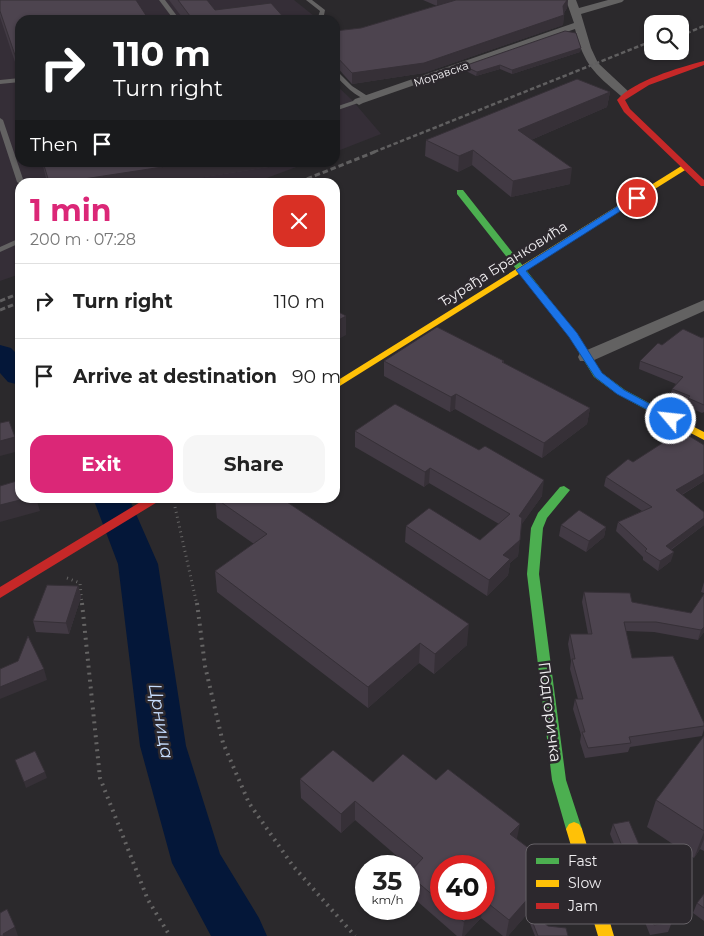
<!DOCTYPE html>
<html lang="en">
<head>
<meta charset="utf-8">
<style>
	body { margin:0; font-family:Montserrat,sans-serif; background:#f6f6f6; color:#222; height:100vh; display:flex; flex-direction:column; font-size:19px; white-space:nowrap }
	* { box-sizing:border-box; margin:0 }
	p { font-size:16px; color:#767676 }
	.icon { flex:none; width:28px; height:28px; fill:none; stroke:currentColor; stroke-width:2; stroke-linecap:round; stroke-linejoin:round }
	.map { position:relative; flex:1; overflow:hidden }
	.panel { position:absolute; left:15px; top:178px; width:325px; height:325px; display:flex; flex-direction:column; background:#fff; border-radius:15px; box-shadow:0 1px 4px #0004 }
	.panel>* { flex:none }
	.top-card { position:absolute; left:15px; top:15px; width:325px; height:152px; border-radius:15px; box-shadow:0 1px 4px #0004; background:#202124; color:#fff; overflow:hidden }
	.tools { position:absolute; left:644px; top:15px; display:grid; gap:10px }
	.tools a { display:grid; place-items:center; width:45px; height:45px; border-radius:10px; background:#fff; box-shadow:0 1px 4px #0004; font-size:25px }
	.speed { position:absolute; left:355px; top:855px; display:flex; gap:10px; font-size:25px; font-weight:700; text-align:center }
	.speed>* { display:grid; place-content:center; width:65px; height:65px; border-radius:50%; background:#fff; box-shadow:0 1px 4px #0004; line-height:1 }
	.speed small { font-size:12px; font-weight:400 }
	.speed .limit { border:8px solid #d22; background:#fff; color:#111 }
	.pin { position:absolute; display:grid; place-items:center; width:42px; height:42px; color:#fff; margin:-21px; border:2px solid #fff; border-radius:50%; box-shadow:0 1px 5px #0007 }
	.me { position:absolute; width:55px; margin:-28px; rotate:298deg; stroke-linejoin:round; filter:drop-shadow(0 0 4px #0008) }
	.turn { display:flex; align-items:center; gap:18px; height:105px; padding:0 15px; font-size:22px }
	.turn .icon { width:65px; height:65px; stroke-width:2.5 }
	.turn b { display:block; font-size:35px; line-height:42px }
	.then { display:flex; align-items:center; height:48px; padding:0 15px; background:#0003; gap:10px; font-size:19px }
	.round { display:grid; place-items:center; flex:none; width:52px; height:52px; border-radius:15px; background:#f6f6f6 }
	.summary { display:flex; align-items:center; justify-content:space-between; height:85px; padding:0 15px }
	h1 { font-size:30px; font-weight:700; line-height:38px; color:#db2777 }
	.cta { display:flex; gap:10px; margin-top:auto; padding:10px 15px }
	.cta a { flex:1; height:58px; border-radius:15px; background:#db2777; color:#fff; font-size:20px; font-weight:700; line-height:58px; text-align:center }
	.cta a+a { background:#f6f6f6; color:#222 }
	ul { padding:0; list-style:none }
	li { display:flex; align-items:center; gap:15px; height:75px; padding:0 15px; border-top:1px solid #e0e0e0 }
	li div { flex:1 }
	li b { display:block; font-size:19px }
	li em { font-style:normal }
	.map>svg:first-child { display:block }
	.built { fill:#352e37 }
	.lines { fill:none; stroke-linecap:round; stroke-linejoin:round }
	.river { fill:#041739; fill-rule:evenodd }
	.path-far1 { stroke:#656464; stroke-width:3; stroke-dasharray:1 4; stroke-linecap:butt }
	.path { stroke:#656464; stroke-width:4; stroke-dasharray:2 5; stroke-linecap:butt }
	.lane { fill:#636262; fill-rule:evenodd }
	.street { fill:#636262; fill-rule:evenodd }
	.fast { fill:#4caf50; fill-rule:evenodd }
	.slow { fill:#ffc107; fill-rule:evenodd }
	.jam { fill:#c62828; fill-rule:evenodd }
	.rail-far1 { stroke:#605f60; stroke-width:2.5; stroke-dasharray:4.5 2.5; stroke-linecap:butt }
	.rail { stroke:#605f60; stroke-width:3; stroke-dasharray:5.5 3; stroke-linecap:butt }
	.wall { fill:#423a44; fill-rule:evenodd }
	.shaded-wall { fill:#363037 }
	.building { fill:#4d444f; stroke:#363037 }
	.route { fill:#1a73e8; stroke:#114b97 }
	.labels { text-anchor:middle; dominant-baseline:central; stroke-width:5; stroke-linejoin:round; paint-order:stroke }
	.far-street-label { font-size:11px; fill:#f0eef1; stroke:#2c282d }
	.street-label { font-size:14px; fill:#f0eef1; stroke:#2c282d }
	.near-street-label { font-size:16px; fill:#f0eef1; stroke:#2c282d }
	.near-water-label { font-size:18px; font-style:italic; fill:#c5dcfd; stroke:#2c282d }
	.key { fill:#2c282d; stroke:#676368; stroke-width:1 }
	.key-label { font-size:14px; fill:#f0eef1 }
</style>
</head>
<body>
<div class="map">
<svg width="704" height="936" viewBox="0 0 704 936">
	<rect width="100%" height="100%" fill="#2b292c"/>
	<path class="built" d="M0,0H294L314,16L312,20H20V162L307,163L256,182H20V274L0,281Z
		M335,84L352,100L381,134L335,152Z"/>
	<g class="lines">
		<path class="river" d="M0,345L11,348L20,357V385L8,382L0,373Z
			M93,498H129L158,564L186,746L220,854L259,918L267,936H211L172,863L140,746L118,564Z"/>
		<path class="path-far1" d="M175,507L197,605
			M67,578L80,583L82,605"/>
		<path class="path" d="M82,603L100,778L148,900L170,936
			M197,603L205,666L223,743L249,803L293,866L355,936"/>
		<path class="lane" d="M159,0H165L180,20H174Z
			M306,0H312L325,10L323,20H317L320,11Z
			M335,69L352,86L369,97V99C356,99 343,83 335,75Z
			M20,78V82L0,84V80Z
			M359,99L361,100V102L335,111V107Z
			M0,118L3,120L24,182H20V184L17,182L0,130Z
			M20,238V243L0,252V247Z"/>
		<path class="street" d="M566,0H576L579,8L608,0H624L622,2L581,14L591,48L598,63L629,92L631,94L629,96H621C594,73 584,65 575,29L363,103L359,105L353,101L355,99L574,23Z
			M704,300V311L592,361H580L578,357L580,353Z"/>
		<path class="fast" d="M457,190H463L576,333L602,373L625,390L653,405L654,407L653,409H645L617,394L594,377L569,336L457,194Z
			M564,486L570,490L547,518L543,528L539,574L566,780L582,829L579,834L574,836L569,834L566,829L552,780L527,574L531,528L538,513L560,487Z"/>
		<path class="slow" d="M683,165L690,167L335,389V382Z
			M649,404L704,432V440L645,409L644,407Z
			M574,822L579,824L582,829L614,936H598L566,829L569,824Z"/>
		<path class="jam" d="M704,61V65L649,85L625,100L630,109L704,180V186H701L624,112L617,100C635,80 678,68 704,61Z
			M147,498H161L159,501L0,598V587Z"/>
		<path class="rail-far1" d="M680,36L704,26
			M374,152L652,41"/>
		<path class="rail" d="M299,182L377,151
			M0,301L20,293
			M0,310L20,302"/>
	</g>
	<path class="wall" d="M0,0L20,20V77L0,17Z
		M169,0H207L215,10L286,20H184Z
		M423,0H455L437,6Z
		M456,0H568L567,8L564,13L563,25L424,73L352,84L335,65V31L361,28Z
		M581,48L580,52L512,74L500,69L476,76L464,70V66Z
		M610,92L607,107L531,140L570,184L511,197L472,165L458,172L425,156L426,140Z
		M42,162H300L172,182H47Z
		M704,337V412L702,413L686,406L687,404L670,397L672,389L676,384L639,369L640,361L662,345Z
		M384,361H504V363L590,408L587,424L542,458L455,409L450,412L384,376Z
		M355,431L542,496L521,525L518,556L510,563L508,575L487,596L405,542L406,526L480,540L499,524L429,483L424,487L355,447Z
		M704,445V481L682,495L704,512V525L671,550V561L658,571L643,560V557L616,531L618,522L642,511L604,486L606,477L633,462Z
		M215,498L467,645L434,674L419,663L368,708L217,592L215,571L254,544L217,518Z
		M561,525L606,527L604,537L586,552L559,536Z
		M704,582V593L701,592Z
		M78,586L81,597L69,634L36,632L33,621Z
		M584,592L632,602L691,613L704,632L698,640L654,632L626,631L632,658L704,723V729L702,736L630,747L628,752L585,758L580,742L581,735L573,709L575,699H578L570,669L571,661L568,644L570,634H588L582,602Z
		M704,736V851L700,849L694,858L647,827L656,800Z
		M300,779L373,782L436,780L517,839L551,887L529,911L548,926L568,936H535L527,916L528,913L508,936H503L481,918L464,936H457L409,894V873L412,869L355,820L341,833L301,798ZM441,866H484V909H441Z
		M613,824L672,922L668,932L650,935L610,834Z
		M704,894V921L693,913L697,903Z"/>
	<path class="shaded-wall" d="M437,0H455L437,6Z
		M567,0H568L567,8L562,16L563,6Z
		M564,15L563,25L424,73L352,84V73Z
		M581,48L580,52L512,74V70Z
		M500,65V69L476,76L477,72Z
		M610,92L607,107L517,146L518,130Z
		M473,150L472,165L458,172L459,156Z
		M195,162H300L172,182H64Z
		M572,168L570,184L511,197L513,181Z
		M346,316V335L335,341V322Z
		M456,394L455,409L450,412L451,397Z
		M590,408L587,424L542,458L544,443Z
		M15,437L19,451L0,456V441Z
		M430,468L429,483L424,487L425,472Z
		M704,474V481L674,499L676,490Z
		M544,480L542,496L517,531L519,516Z
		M28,498H36L40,511L0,522V505Z
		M704,518V525L663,555L666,546Z
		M606,527L604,537L586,552L589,541Z
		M520,540L518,556L510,563L508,575L487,596L489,580L503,555Z
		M674,552L671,561L658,571L660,561Z
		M78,586L81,597L69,634L66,623Z
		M469,624L467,645L434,674L435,654Z
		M704,627V632L698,640L701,630Z
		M420,643L419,663L368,708V687Z
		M44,669L47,680L0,699V687Z
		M45,772L47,778L26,788L24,782Z
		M355,801V820L341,833V814Z
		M520,824L516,843L510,834Z
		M704,832V839L700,849L694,858Z
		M555,868L551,887L529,912L528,911V913L508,936H506L509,920Z
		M475,909H482L481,918L464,936H462L464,922Z
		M15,927L18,936H4L3,934Z"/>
	<path class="building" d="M0,0H136L149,20H20V68L19,63L17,61L0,11Z
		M178,0H207L215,10L271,3L286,20H193Z
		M456,0H567L563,6L564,15L424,63L352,73L335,55V31L361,28Z
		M565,31L576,33L581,48L512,70L500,65L477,72L464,66Z
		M577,79L610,92L518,130L572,168L513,181L473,150L459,156L426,140Z
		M43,162H195L64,182H49Z
		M335,310L346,316L335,322Z
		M437,327L504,361L502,362L590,408L544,443L456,394L451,397L384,361Z
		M683,329L702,338L704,337V405L688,398L690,396L672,389L683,377L640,361L658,343L662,345Z
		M395,404L479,450L485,446L544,480L519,516L522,518L520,540L503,555L510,559L489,580L406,526L429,508L480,540L510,514L430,468L425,472L355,431Z
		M9,421L15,437L0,441V423Z
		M681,431L704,445V474L676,490L704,512V518L666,546L674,552L660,561L645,551L647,549L618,522L652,507L606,477L628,459L633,462Z
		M20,480V498H28L0,505V486Z
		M215,498H281L469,624L435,654L420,643L368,687L215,571L267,534Z
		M579,510L606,527L589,541L561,525Z
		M47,585L78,586L66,623L33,621Z
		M584,592L630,593L632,602L691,613L704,594V627L701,630L656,622H624L632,658L673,656L704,723V726L629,737L631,743L588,748L582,732H585L575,699H583L572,659H575L570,634H592Z
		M28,636L44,669L0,687V669L18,661Z
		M704,736V831L656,800Z
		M333,750L373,782L403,754L436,780L448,769L520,824L510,834L555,868L509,920L484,900V866H441V902L409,875V873L423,858L355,801L341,814L300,779Z
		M35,751L45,772L24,782L15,760Z
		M629,821L672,922L654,925L613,824Z
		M704,894V908L697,903Z
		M7,909L15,927L3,934L4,936H0V913Z
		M449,909H475L464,922Z
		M528,911L548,926L566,928L568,936H538Z"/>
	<path class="route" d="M634,196L641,198L526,271L577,333L602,373L624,390L674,417L676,419L671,422L617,394L595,377L569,337L516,270Z"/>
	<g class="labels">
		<g class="far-street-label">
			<text transform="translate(441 74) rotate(-19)">Моравска</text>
		</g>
		<g class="street-label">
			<text transform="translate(503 264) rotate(-32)">Ђурађа Бранковића</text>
		</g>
		<g class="near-street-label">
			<text transform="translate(550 712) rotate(83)">Подгоричка</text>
		</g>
		<g class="near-water-label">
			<text transform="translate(161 721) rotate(80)">Црница</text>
		</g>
	</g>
	<rect x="526" y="844" width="166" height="80" rx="8" class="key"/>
	<rect x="536" y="858" width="23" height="6" fill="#4caf50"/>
	<rect x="536" y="880" width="23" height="7" fill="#ffc107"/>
	<rect x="536" y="903" width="23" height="6" fill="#c62828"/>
	<g class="key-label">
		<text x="568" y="866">Fast</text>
		<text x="568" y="888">Slow</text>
		<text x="568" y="911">Jam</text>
	</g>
</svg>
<div class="tools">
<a><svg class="icon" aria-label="search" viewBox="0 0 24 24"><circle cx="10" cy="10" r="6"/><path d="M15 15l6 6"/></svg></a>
</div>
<div class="speed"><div>35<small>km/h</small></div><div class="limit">40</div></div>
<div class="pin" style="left:637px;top:198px;background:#d93025"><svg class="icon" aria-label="arrive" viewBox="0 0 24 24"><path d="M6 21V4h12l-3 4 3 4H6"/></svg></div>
<svg class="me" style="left:671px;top:419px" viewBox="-20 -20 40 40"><circle r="17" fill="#1a73e8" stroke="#fff" stroke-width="3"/><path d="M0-11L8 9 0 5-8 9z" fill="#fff"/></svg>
<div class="top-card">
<div class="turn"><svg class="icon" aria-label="right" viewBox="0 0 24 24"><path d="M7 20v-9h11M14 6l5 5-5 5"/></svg><div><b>110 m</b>Turn right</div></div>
<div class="then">Then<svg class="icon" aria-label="arrive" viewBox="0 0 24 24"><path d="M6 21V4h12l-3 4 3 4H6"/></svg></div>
</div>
<section class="panel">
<div class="summary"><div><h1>1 min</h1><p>200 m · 07:28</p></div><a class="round" style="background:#d93025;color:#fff"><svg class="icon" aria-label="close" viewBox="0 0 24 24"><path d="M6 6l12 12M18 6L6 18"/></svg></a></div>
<ul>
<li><svg class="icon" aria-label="right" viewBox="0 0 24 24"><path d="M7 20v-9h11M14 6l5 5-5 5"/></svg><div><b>Turn right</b></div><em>110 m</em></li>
<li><svg class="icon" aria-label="arrive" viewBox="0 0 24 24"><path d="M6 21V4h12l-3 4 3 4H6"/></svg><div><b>Arrive at destination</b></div><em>90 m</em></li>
</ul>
<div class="cta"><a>Exit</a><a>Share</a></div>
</section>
</div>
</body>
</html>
